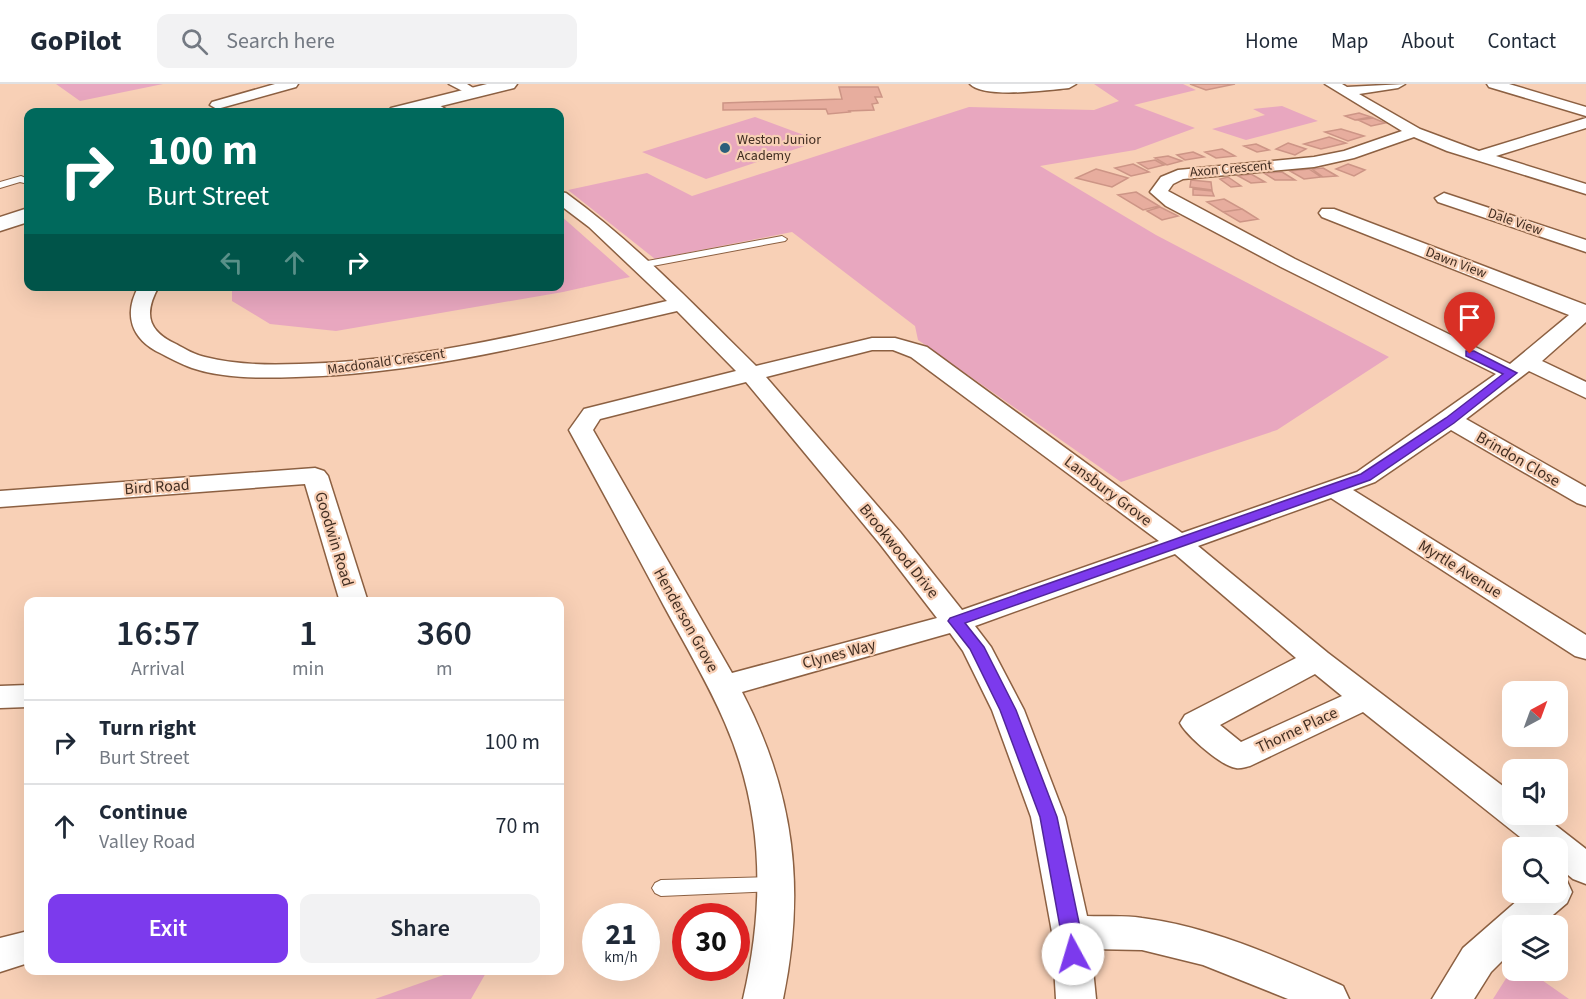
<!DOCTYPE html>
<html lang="en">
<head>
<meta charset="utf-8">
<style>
	body { margin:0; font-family:"Source Sans 3",sans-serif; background:#f2f2f3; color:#1f2937; height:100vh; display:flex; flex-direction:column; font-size:22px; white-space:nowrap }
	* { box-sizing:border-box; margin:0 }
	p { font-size:20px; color:#747a83 }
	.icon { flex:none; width:33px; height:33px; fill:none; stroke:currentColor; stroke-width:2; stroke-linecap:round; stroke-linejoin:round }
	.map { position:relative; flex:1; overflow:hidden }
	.panel { position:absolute; left:24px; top:513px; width:540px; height:378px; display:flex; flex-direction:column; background:#fff; border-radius:12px; box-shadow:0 6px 24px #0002 }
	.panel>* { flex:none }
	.banner { position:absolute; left:24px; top:24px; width:540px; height:183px; border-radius:12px; box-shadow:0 6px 24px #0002; background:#00695c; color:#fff; overflow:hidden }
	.needle { width:39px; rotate:41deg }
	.buttons { position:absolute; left:1502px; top:597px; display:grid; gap:12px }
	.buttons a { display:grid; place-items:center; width:66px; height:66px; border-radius:12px; background:#fff; box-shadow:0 6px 24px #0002; font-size:30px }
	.speed { position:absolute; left:582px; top:819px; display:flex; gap:12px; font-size:30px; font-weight:700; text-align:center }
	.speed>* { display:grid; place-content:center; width:78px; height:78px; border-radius:50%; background:#fff; box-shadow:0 6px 24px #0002; line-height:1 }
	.speed small { font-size:15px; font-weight:400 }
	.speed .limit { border:9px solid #d22; background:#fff; color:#111 }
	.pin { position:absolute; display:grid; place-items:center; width:51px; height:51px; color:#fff; margin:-62px -26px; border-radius:50% 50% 50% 0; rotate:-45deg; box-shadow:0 0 6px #0007 }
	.pin .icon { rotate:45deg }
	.me { position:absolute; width:66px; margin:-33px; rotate:354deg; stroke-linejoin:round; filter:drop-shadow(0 0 4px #0008) }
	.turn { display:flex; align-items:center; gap:21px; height:126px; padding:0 24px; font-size:27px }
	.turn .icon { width:78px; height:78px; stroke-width:2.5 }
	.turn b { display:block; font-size:42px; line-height:51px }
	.lanes { display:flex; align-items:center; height:57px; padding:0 24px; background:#0003; justify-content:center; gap:30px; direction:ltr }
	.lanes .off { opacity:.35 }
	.eta { display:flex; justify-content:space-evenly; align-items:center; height:102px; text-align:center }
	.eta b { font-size:36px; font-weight:600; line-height:42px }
	.cta { display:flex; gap:12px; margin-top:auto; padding:12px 24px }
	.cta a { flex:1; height:69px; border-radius:12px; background:#7c3aed; color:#fff; font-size:24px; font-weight:600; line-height:69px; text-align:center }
	.cta a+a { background:#f2f2f3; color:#1f2937 }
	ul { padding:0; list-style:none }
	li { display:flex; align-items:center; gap:18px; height:84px; padding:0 24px; border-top:2px solid #e0e1e3 }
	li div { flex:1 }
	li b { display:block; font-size:22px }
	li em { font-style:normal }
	header { display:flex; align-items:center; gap:36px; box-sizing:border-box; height:84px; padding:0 30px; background:#fff; border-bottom:2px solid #e0e1e3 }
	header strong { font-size:28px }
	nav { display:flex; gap:33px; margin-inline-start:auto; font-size:21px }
	.search { width:420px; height:54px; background:#f2f2f3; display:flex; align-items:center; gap:15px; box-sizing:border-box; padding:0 21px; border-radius:12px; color:#747a83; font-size:22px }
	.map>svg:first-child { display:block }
	.green { fill:#e8a7bf }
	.building { fill:#e7ad9e; stroke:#cd9586; stroke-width:1.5 }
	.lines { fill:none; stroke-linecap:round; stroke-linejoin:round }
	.service-casing { stroke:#8c6042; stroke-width:2 }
	.minor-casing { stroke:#8c6042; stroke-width:3 }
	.trunk-casing { stroke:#8c6042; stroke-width:3 }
	.service { fill:#fff; fill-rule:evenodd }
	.minor { fill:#fff; fill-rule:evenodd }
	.trunk { fill:#fff; fill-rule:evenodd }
	.route { fill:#7c3aed; stroke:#51269a; stroke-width:1.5 }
	.poi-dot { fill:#2b5f7b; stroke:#f8d0b6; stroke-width:2 }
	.labels { text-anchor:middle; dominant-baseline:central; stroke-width:4.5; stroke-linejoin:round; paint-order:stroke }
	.far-poi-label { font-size:14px; fill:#422e22; stroke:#f8d0b6; text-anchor:start }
	.far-street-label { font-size:14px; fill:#422e22; stroke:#f8d0b6 }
	.street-label { font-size:16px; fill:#422e22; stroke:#f8d0b6 }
</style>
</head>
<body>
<header>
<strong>GoPilot</strong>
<div class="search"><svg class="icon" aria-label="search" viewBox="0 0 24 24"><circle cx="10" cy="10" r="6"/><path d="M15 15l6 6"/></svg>Search here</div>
<nav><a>Home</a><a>Map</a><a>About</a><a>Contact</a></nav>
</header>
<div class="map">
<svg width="1586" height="915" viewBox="0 0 1586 915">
	<rect width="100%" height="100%" fill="#f8d0b6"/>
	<path class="green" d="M56,0H163L80,17Z
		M1094,0H1183L1196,6L1134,21L1195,44L1135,66L1040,82L1156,151L1389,273L1277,346L1121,398L918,256L915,242L792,148L655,175L568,106L647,89L692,112L969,23L1094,26L1119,17Z
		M1282,22L1318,37L1246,56L1212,45L1265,31L1253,25Z
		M755,33L820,57L706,95L642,68Z
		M560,131L630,193L563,208L336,247L270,240L232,217V202H560Z
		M1512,885L1529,887L1569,915H1493Z
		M455,887H487L471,915H375Z"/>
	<path class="building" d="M1190,0H1235L1206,6Z
		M839,3H878L882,13H875L878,19L872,20L874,26L849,27L850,28L828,30L826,25L723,26V19L842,15Z
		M1359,29L1371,33L1355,36L1345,32Z
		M1373,34L1385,39L1371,42L1358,36Z
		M1341,45L1364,52L1348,57L1325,48Z
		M1329,53L1346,59L1321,65L1304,60Z
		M1288,59L1306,65L1295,71L1276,65Z
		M1256,60L1269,66L1257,68L1244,62Z
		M1222,65L1235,72L1216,74L1205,68Z
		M1193,68L1204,73L1185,76L1177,71Z
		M1168,72L1182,77L1167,81L1155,74Z
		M1155,76L1164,81L1148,85L1138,79Z
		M1133,80L1149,88L1131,92L1115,84Z
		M1348,80L1365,86L1354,92L1336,85Z
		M1323,84L1337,92L1323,93L1312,85Z
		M1096,85L1128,94L1112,103L1076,94Z
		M1309,85L1321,93L1304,95L1290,87Z
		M1282,88L1295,96H1275L1264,89Z
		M1251,90L1265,98L1251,99L1238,92Z
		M1228,93L1241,102L1231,103L1220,95Z
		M1191,96L1211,98L1212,106L1190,103Z
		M1193,105L1212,107L1214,112L1193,111Z
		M1136,108L1159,122L1143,126L1118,111Z
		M1224,115L1242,125L1223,128L1207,118Z
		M1160,123L1178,132L1162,136L1147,127Z
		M1242,125L1258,135L1240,138L1223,128Z"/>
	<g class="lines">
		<g class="service-casing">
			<path id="service" d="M21,92L28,95V100L20,98L0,104V98Z
				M782,152L787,155L785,157L642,184L637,181L642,178Z
				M776,793L782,795L785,800L782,805L776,807L661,812L655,809L652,804L655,799L661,796Z"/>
		</g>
		<g class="minor-casing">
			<path id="minor" d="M275,0H298L296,3L217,25L210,21L212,18Z
				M449,0H467L481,9L474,13Z
				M970,0H1076L1069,4C1048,6 984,15 970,0Z
				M1325,0H1342L1347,3L1405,0L1398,4L1359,10L1420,45L1479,67L1586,34V44L1496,72L1586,100V110L1447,67L1414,53L1354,74L1314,83L1183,95L1173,100L1168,107L1295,175L1510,280L1569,231L1322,133L1319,129L1322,125H1334L1586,221V238L1542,277L1586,298V314L1529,287L1466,335L1586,403V422L1577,419L1451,346L1375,398L1353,406L1586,551V575L1575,572L1331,414L1198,462L1328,569L1512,709V730H1541L1586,765V800L1573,795L1557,782V764H1534L1363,628L1250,682C1245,683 1240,685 1236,684C1221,682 1187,652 1180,639L1185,631L1296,574L1175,470L975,542L991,563L1024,626L1065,733L1087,832C1105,833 1124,831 1142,834C1212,843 1280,874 1343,902L1349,915H1288L1203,881L1142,866L1091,865L1096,915H1056L1052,848L1031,733L992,626L963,567L950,549L742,608C794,708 806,804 783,915H743C765,822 764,728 725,639C708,599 685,561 664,522C633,463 601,405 569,346L584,325L736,287L677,227C552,256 425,290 296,293C263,294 224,295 192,284C181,280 170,274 160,269C131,255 123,230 139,202H159C143,230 148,247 176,260C185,265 195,271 205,273C236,281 269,281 300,280C424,277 546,245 667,217L589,143L560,121V108L566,109C636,160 695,222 756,282L872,254H895L927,263L1182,449L1357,388L1496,290L1281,183L1166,122L1150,108L1161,93L1178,86L1314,73L1344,67L1402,47ZM872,266H893L911,273L1159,457L962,526L900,448L766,293ZM746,298L880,460L937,534L732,589L593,346L600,335ZM1315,590L1342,612L1241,658L1220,641Z
				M1487,0H1509L1586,23V32L1489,3Z
				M431,16L450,28H434L424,20Z
				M1444,109L1586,156V168L1438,118L1435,114Z
				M315,384L324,387L328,392L368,518H340L305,400L0,423V407Z
				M28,601V623L0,624V602Z
				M1557,794L1567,797L1572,808L1567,819L1540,842H1512V867L1491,888L1474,915H1432L1463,864L1527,808H1557Z
				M28,847V879L0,888V854Z"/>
		</g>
		<g class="trunk-casing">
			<path id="trunk" d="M487,0H517L514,4L417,28H388L391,24Z
				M28,124V138L0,147V133Z"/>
		</g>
		<use href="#service" class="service"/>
		<use href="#minor" class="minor"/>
		<use href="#trunk" class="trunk"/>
	</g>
	<path class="route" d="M1466,267H1474L1517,289L1454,339L1370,396L965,539L984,563L1016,626L1057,733L1081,848L1083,870L1080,876L1073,879L1066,876L1040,733L1000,626L970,565L948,537L950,534L1361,390L1446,334L1503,290L1466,272Z"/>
	<circle class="poi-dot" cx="725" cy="64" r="6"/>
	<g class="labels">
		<g class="far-poi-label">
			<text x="737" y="56">Weston Junior<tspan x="737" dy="16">Academy</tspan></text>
		</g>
		<g class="far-street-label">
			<text transform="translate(1231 85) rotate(-5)">Axon Crescent</text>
			<text transform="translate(1515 138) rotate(19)">Dale View</text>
			<text transform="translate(1456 179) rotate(21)">Dawn View</text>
			<text transform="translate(386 278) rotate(-8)">Macdonald Crescent</text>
		</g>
		<g class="street-label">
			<text transform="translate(1518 375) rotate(30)">Brindon Close</text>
			<text transform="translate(157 403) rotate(-4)">Bird Road</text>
			<text transform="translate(1108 407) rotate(37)">Lansbury Grove</text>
			<text transform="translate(334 455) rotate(73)">Goodwin Road</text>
			<text transform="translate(899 467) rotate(51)">Brookwood Drive</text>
			<text transform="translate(1460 485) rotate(32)">Myrtle Avenue</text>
			<text transform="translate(686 536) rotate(61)">Henderson Grove</text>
			<text transform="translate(839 570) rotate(-15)">Clynes Way</text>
			<text transform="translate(1297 646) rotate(-25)">Thorne Place</text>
		</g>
	</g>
</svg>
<div class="buttons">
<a><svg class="needle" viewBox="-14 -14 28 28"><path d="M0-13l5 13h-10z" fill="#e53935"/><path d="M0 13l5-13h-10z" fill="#747a83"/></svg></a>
<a><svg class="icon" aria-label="sound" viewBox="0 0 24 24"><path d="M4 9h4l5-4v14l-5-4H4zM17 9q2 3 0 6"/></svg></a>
<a><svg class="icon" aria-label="search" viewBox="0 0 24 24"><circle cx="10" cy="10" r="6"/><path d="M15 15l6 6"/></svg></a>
<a><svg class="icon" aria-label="layers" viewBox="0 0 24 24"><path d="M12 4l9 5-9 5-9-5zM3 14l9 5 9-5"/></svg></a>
</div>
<div class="speed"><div>21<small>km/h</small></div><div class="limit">30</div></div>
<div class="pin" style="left:1470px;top:270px;background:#d93025"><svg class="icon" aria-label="arrive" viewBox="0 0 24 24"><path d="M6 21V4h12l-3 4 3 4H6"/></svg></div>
<svg class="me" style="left:1073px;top:870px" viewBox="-20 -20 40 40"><circle r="19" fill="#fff"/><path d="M0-13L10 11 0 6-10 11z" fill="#7c3aed"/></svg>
<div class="banner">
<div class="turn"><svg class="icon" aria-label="right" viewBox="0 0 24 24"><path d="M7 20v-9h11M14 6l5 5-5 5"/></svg><div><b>100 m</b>Burt Street</div></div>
<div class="lanes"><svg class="icon off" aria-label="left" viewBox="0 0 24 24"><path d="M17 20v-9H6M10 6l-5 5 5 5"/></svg><svg class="icon off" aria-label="ahead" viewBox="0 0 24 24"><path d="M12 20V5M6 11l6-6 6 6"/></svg><svg class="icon" aria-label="right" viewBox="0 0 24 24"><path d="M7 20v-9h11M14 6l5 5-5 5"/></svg></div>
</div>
<section class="panel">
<div class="eta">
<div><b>16:57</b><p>Arrival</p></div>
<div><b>1</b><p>min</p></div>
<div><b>360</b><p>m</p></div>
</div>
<ul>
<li><svg class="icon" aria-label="right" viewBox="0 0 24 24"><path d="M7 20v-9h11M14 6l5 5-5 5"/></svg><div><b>Turn right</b><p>Burt Street</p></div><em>100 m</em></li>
<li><svg class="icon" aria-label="ahead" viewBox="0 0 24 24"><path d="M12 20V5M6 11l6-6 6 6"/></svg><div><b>Continue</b><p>Valley Road</p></div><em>70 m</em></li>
</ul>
<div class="cta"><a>Exit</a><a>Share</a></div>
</section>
</div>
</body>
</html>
